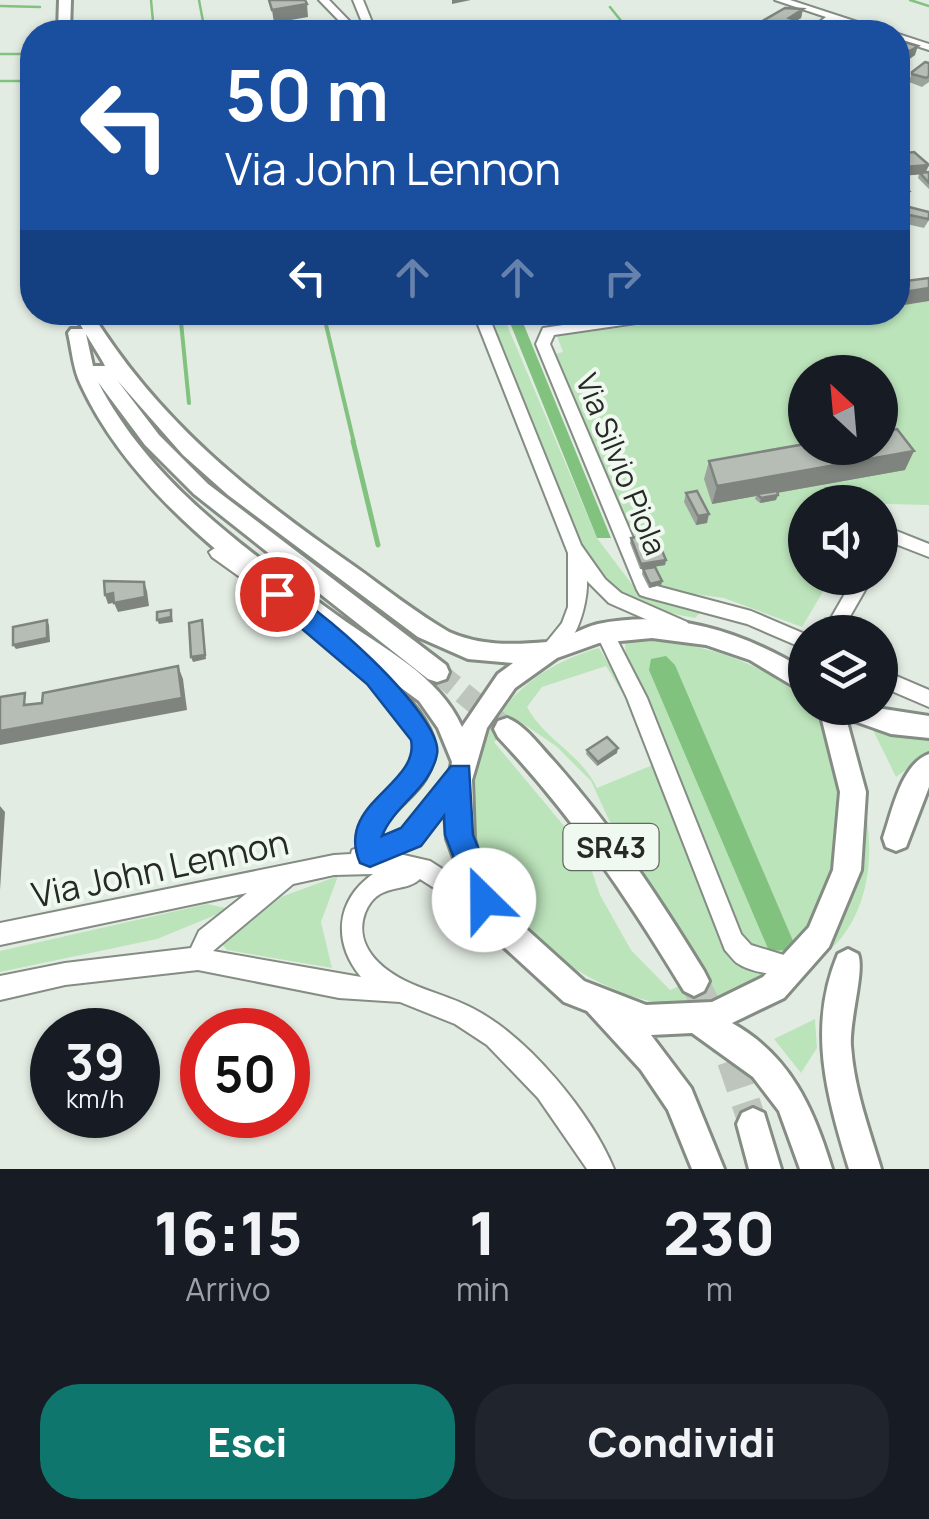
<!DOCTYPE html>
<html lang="it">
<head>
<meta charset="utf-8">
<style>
	body { margin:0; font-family:Manrope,sans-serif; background:#20242c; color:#f1f3f6; height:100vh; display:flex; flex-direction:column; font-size:38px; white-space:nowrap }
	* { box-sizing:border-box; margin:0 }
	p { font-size:32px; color:#9ea1a6 }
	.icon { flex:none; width:55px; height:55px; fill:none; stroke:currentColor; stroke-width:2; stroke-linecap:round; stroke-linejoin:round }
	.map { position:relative; height:1169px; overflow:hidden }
	.side { display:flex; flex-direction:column; background:#171b24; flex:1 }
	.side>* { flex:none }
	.top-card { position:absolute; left:20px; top:20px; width:890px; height:305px; border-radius:40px; box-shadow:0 2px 8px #0004; background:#1a4fa0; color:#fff; overflow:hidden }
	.needle { width:65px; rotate:334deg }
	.buttons { position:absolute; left:788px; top:355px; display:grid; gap:20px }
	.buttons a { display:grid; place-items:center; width:110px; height:110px; border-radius:50%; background:#171b24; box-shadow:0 2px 8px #0004; font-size:50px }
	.speed { position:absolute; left:30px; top:1008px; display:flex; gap:20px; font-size:50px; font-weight:700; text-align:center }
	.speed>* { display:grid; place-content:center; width:130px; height:130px; border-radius:50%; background:#171b24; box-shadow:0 2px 8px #0004; line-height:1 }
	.speed small { font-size:25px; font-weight:400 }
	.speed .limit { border:15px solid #d22; background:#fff; color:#111 }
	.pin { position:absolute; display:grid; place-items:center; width:85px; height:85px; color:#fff; margin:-42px; border:5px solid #fff; border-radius:50%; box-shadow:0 2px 10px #0007 }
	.me { position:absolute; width:110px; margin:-55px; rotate:337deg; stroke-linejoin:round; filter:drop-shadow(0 0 8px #0008) }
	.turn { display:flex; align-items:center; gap:35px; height:210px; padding:0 40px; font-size:45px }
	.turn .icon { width:130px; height:130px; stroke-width:2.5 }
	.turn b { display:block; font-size:70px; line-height:85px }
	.lanes { display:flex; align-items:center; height:95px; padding:0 40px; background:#0003; justify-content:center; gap:50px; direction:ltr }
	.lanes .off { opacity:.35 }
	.eta { display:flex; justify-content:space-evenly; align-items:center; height:170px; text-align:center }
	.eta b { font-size:60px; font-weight:800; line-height:70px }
	.cta { display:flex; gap:20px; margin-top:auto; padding:20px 40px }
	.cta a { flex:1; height:115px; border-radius:40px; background:#0f766e; color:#fff; font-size:40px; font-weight:800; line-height:115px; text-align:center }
	.cta a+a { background:#20242c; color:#f1f3f6 }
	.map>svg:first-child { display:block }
	.green { fill:#bce4bb; fill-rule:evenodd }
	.water { fill:#81c27f }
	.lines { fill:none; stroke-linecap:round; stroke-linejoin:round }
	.stream-far2 { stroke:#81c27f; stroke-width:2.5 }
	.stream-far1 { stroke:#81c27f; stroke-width:4 }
	.stream { stroke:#81c27f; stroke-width:5 }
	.major-tunnel-far1 { stroke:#bdc5bd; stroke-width:22; stroke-dasharray:22 11; stroke-linecap:butt }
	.major-tunnel { stroke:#bdc5bd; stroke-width:29; stroke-dasharray:29 15; stroke-linecap:butt }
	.minor-casing { stroke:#848c84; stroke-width:4 }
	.major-casing { stroke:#848c84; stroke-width:6 }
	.minor { fill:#fff; fill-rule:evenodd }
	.major { fill:#fff; fill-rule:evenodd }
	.wall { fill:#9ca39c }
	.shaded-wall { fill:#7f847f }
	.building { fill:#b5bdb5; stroke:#7f847f; stroke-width:2.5 }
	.route { fill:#1a73e8; stroke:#114b97; stroke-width:2.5 }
	.labels { text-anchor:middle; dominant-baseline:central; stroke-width:8; stroke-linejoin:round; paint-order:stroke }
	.shield { fill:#f0f9f0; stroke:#636763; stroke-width:2.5 }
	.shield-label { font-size:28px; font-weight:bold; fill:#262926 }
	.street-label { font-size:30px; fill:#262926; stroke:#f0f9f0 }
	.near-street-label { font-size:35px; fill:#262926; stroke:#f0f9f0 }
</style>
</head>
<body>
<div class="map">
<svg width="929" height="1169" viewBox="0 0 929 1169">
	<rect width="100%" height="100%" fill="#e3ece3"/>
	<path class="green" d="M929,286V505L805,502V578H831L802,627L724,598L649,588L551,355L563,352L557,336L733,313L898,312V290ZM805,372H880V448H805Z
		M486,313H502L597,538L631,583L646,594L701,612L695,618C645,609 615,596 586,554Z
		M663,641C716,648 763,664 805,700V708C826,708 845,744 852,762C879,829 881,925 808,966C795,974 780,979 766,984C737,997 711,1006 679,1005C597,1002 494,924 477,843C457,748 506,674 599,648L611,668L626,664L625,642ZM606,666L647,733L655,764L597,788C582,755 544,739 527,707L542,687ZM675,666L794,943L789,950ZM519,721L556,746L591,781L609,820L707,974L670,990L631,950L600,895L585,851L494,742Z
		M873,730L929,738V753L896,777Z
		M338,876L321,922L332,968L227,950L222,944L281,897Z
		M207,904L230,909L157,939L0,972V951Z
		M815,1019L817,1048L801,1073L774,1039Z"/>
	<path class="water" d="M506,313H519L611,538H597Z
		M666,656L675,665L794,943L789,950L769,951L649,670L651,659Z"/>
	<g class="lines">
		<path class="stream-far2" d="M151,0L154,32
			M199,0L205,32
			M910,0L929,6
			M0,6L40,7
			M610,7L630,32
			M522,23L528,32
			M0,54H32
			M0,81H32"/>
		<path class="stream-far1" d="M180,312L189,403
			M323,312L354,443"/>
		<path class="stream" d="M353,441L378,545"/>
		<path class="major-tunnel-far1" d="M437,672L507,729"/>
		<path class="major-tunnel" d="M694,981L728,1050L753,1124"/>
		<g class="minor-casing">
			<path id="minor" d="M319,0H329L360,32H350Z
				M353,0H363L376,32H366Z
				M775,0H790L888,32H874L835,20L817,32H806L826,17Z
				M898,34L929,44V50L898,40Z
				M473,312H487L581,545L605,579L621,593L687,622L690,627L687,632H675L609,603L587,581C588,604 574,660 543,654L541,649L562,623L568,607V553Z
				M651,312H692L685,316L554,335L550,344L653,585L751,611L805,634V649L747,624L646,597L640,595L637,590L536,344L543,328Z
				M889,528L929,544V557L893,543L886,554L880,555V535Z
				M218,546L252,567L255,572L252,577H240L212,557L209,552Z
				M854,578H872L841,632H823Z
				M315,616L321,618C353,644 435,707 436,750C436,760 431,770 426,779C413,801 386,813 380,839L404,830L450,772L457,769L464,772L467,778L464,784L418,844L395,853L430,861L494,902L497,910L494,918L486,921L420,879C404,894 378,881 365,913C358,932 365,949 378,962C404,988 443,992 474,1009C528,1037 591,1113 614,1169H587L538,1098L487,1045L455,1024L400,1002L339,998L198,970L65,985L0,1000V976L65,963L191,948L199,931L247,893L0,945V923L334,855L351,854L352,850L359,847C359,822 375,805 392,788C403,778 416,765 416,749C415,713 335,651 309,628L306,623L309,618ZM373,874C336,900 332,942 361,977L213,951L293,884L334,875Z
				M605,626L611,628L647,698L741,934L751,945L787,956L790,964L787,972C775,977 748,971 737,963C735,962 726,951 725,950L627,698L596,633L599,628Z
				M880,669L929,690V707L880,686Z"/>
		</g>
		<g class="major-casing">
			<path id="major" d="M59,0H71L70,32H58Z
				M73,312H91C159,422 249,493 354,566C385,588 416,613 449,632C480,646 514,645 547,642C564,640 581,628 598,624C672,609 743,632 805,670V693L750,660L706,645L652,638L599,643L557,658L515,688L487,728L472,780L474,839L484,872L501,901L513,917L584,981L646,1005L712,1002L763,977L809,927L833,870L840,792L819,708H877L929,716V738L891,734L846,718L866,792L861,870L829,947L784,998L732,1023C790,1055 814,1109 832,1169H800L779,1111L753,1077L692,1033L651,1035L691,1088L724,1169H692L668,1110L641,1070L587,1011L564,1002L493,937L471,904L447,839L444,800L452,762L438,728L419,701C303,614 144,521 81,385C73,369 72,350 68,333L71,329H83ZM86,334L103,362L105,366H93ZM117,380L183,455L228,495L418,637L468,659L513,663L498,674L462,727C439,675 382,648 338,616C248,551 150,483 98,382L145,445L194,494L428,679L437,682L446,679L449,672L446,665L208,484L159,435Z
				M507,718C525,725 539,745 552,759C610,824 658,896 704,971L709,981L704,991L694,996L684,991C629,900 571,814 498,737L494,729L498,721Z
				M929,754V787L906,847L896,851L886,847L883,838C892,812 901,764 929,754Z
				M848,949L858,954C865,970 849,1021 851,1046C854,1089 869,1129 881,1169H849C827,1096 807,1028 838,954Z
				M753,1108L764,1113L781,1169H749L737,1124L742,1113Z"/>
		</g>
		<use href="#minor" class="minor"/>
		<use href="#major" class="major"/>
	</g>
	<path class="wall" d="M803,9L801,18L796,21L794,29L787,32L757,31L759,23Z
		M898,40L915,55L908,60L901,57L899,67L898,68Z
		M929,63V82L922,87L909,82L912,72Z
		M898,154L926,172H929V189L918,178L919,174L901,176L898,172Z
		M929,212V220L924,228L898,222L900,213Z
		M709,461L905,470L777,493L776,500L760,503L755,499L756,496L712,504L704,479Z
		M686,493L707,523L696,525L684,502Z
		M631,538L666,560L665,565L640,569L630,543Z
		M643,569L662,581L661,585L649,588L642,574Z
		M587,750L617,753L597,766L586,754Z"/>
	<path class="shaded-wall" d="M452,0H471L452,4Z
		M307,4L308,17L274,23L272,10Z
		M803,9L801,18L796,21L794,29L787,32H779L789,18Z
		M918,46L915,55L908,60L910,51Z
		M929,165L925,174L901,176L904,167Z
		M909,191L906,200L898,201V192Z
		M929,288V301L898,306V293Z
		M575,312H606L575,316Z
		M914,451L905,470L759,496L757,494L756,496L712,504L717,486Z
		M778,495L776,500L760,503L761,498Z
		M709,514L707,523L696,525L698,516Z
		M666,560L665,565L640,569L641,564Z
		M662,581L661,585L649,588L650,584Z
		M144,582L147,591L149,606L118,612L114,603Z
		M113,593L117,602L108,604L105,595Z
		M171,610L173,622L159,624L157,620Z
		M47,620L49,625L50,642L16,649L13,645Z
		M202,620L206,659L193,662L191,657Z
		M178,666L183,679L187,710L0,745V731Z
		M618,748L617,753L597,766L598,762Z
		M0,806L5,812L0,890Z"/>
	<path class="building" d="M269,0H305L307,4L272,10Z
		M785,8L803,9L789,18L796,20L779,30L759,23Z
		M836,27L854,32L830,31Z
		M898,40L918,46L910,51L898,47Z
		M925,62L929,63V76L926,78L912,74V72Z
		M914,152L929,165L904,167L898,160V154Z
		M929,172V183L920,173Z
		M901,183L909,191L898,192V184Z
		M905,206L929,212V217L928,219L900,213Z
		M929,278V288L898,293V282Z
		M897,429L914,451L717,486L709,461L805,444V448H880V432Z
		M697,491L709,514L698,516L686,493Z
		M777,491L778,495L761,498L757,494Z
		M655,534L666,560L641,564L631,538Z
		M655,567L662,581L650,584L643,569Z
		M104,581L144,582L145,597L114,603L113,593L105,595Z
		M171,610V617L157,620V612Z
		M47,620V638L13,645V627Z
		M202,620L205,655L191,657L189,623Z
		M178,666L182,698L0,731V697L25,693L24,705L42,703L43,693Z
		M607,737L618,748L598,762L587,750Z"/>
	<path class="route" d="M277,586C311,597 445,717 437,754C431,788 394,805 382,836L401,828L451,766H469L473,835L499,900L495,910L484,914L474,910L445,835L444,816L421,846L370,867L360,863C334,803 420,785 411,740L367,684L269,601L265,594Z"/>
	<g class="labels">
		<rect class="shield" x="563.5" y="824" width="95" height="46" rx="8"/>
		<g class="shield-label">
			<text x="611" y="847">SR43</text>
		</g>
		<g class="street-label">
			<text transform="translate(622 464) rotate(68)">Via Silvio Piola</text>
		</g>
		<g class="near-street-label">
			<text transform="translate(160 868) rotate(-12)">Via John Lennon</text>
		</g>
	</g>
</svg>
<div class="buttons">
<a><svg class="needle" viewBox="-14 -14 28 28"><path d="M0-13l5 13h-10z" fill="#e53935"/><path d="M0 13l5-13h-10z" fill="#9ea1a6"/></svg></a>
<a><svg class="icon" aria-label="sound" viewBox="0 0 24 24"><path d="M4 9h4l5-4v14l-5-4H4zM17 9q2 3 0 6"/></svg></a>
<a><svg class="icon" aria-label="layers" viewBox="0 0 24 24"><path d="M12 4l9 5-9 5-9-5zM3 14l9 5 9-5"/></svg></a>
</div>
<div class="speed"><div>39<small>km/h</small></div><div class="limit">50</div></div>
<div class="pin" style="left:277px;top:594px;background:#d93025"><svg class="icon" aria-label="arrive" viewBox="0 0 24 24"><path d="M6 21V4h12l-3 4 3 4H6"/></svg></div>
<svg class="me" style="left:484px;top:900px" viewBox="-20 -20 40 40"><circle r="19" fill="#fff"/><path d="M0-13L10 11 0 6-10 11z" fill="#1a73e8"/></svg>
<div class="top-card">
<div class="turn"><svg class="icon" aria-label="left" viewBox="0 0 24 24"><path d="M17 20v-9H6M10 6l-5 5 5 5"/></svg><div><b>50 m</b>Via John Lennon</div></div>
<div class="lanes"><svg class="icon" aria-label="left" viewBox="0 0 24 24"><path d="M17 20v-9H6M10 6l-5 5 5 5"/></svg><svg class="icon off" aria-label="ahead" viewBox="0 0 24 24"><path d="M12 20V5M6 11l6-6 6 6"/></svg><svg class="icon off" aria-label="ahead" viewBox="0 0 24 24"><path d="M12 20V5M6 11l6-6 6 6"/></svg><svg class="icon off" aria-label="right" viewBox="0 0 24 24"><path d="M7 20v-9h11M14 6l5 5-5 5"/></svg></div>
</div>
</div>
<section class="side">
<div class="eta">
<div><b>16:15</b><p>Arrivo</p></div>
<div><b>1</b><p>min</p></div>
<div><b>230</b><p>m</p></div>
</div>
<div class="cta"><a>Esci</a><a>Condividi</a></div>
</section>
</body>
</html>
